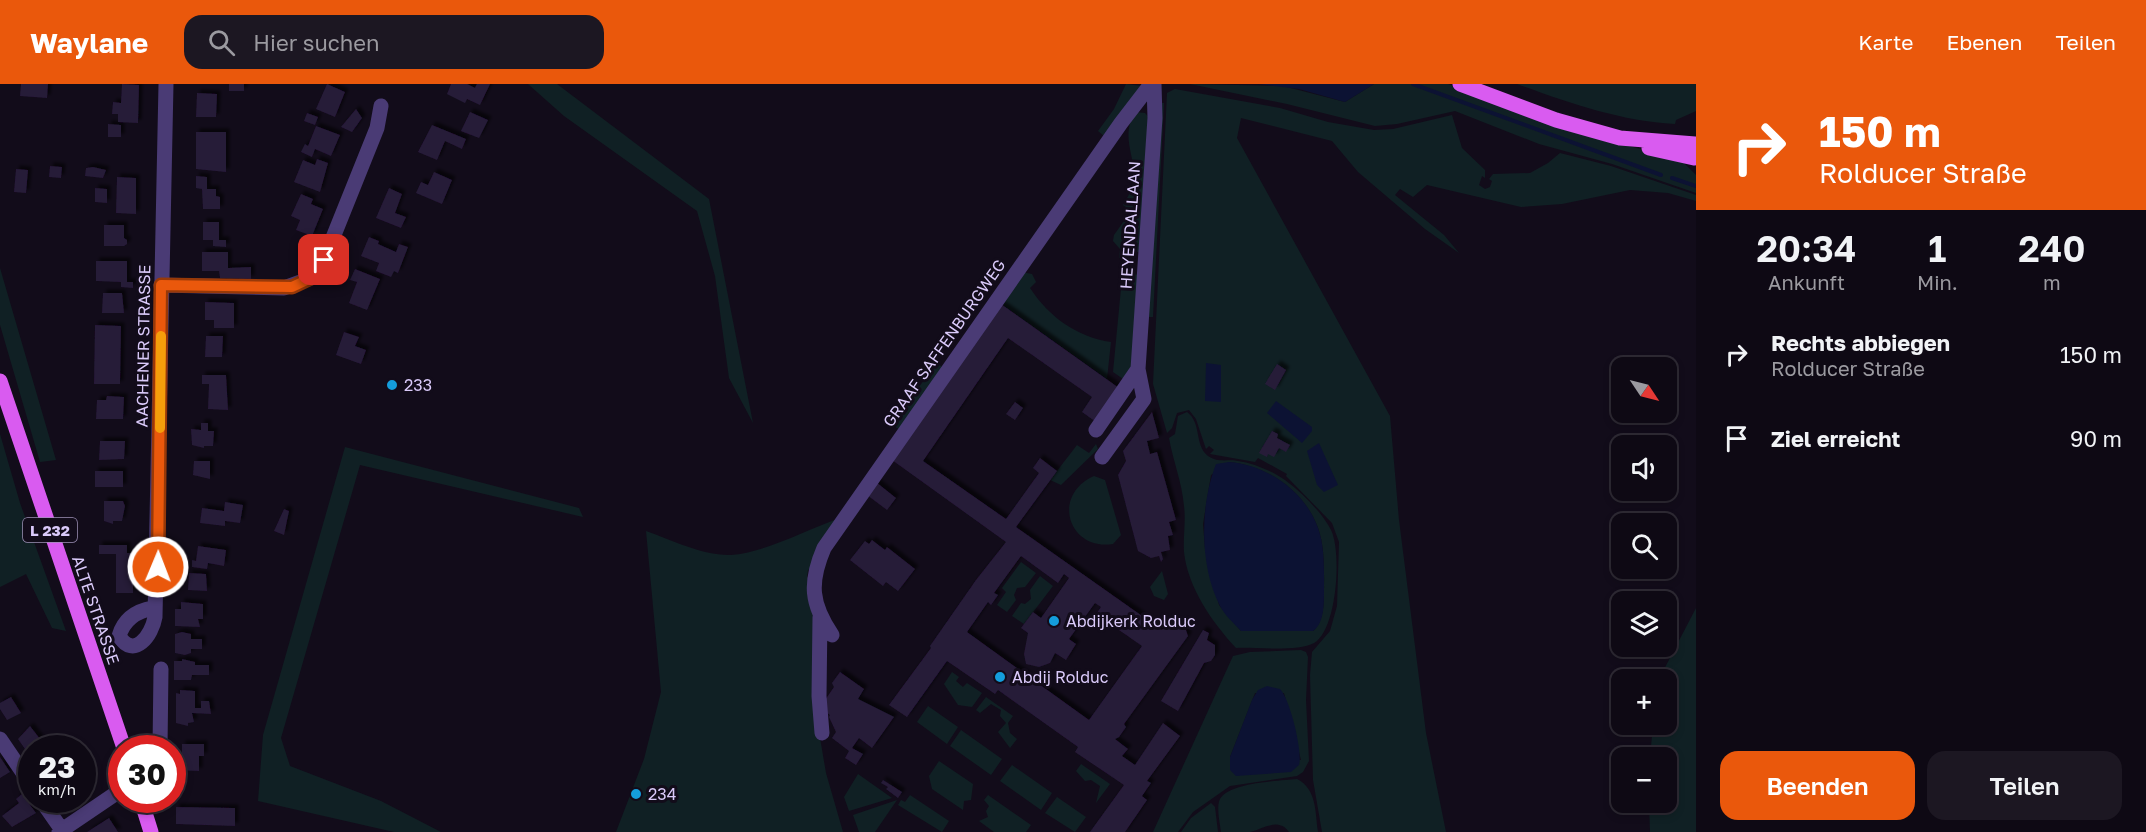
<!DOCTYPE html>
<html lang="de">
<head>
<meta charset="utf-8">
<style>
	body { margin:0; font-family:"Golos Text",sans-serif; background:#1c1722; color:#f1f3f6; height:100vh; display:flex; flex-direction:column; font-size:22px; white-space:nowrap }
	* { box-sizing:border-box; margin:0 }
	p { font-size:20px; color:#9b9aa0 }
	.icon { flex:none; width:33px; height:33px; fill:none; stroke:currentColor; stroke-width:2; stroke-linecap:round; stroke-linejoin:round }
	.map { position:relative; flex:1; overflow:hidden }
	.panel { display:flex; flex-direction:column; background:#0e0914; width:450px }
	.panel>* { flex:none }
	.banner { background:#ea580c; color:#fff; overflow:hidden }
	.needle { width:39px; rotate:125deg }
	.tools { position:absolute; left:1611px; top:273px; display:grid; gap:12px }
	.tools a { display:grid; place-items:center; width:66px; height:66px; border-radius:12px; background:#0e0914; box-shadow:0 3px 9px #0003,0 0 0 2px #2e2a34; font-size:30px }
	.speed { position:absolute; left:18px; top:651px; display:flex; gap:12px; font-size:30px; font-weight:700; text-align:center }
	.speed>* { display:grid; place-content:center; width:78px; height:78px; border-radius:50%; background:#0e0914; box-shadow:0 3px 9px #0003,0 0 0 2px #2e2a34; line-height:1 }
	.speed small { font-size:15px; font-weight:400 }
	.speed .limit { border:9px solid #d22; background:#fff; color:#111 }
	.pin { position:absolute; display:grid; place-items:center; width:51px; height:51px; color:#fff; margin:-26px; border-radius:12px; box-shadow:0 3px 9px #0006 }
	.me { position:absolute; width:66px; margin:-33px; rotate:1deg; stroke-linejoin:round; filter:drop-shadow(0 0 4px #0008) }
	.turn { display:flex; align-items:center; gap:21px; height:126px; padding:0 24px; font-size:27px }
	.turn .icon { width:78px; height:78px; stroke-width:2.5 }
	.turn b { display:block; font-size:42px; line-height:51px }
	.eta { display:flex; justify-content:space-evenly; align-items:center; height:102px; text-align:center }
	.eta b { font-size:36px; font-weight:600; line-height:42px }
	.action { display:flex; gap:12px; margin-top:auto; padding:12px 24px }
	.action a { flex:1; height:69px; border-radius:18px; background:#ea580c; color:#fff; font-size:24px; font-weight:600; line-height:69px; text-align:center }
	.action a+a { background:#1c1722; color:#f1f3f6 }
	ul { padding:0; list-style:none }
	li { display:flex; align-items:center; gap:18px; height:84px; padding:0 24px }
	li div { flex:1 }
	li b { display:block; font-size:22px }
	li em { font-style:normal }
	header { display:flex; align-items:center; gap:36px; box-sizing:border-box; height:84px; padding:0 30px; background:#ea580c; color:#fff }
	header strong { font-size:28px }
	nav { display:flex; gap:33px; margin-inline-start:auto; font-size:21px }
	.search { width:420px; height:54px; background:#1c1722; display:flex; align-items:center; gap:15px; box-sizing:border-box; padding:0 21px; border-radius:18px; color:#9b9aa0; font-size:22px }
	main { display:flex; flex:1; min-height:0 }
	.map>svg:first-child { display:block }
	.green { fill:#102024; fill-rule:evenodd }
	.water { fill:#0c1233 }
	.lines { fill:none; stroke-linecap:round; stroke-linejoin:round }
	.stream { stroke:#0c1233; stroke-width:4 }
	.building { fill:#271a39; fill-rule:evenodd; filter:url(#shadow) }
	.minor { stroke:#4a3b75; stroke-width:15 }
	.major { stroke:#d95bf0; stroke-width:15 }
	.route-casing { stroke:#983908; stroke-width:15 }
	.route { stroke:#ea580c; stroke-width:10 }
	.slow { stroke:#f59e0b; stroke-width:10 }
	.poi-dot { fill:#149ddc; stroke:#120c1a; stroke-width:2 }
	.labels { text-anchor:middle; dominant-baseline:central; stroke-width:6; stroke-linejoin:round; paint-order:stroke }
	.shield { fill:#120c1a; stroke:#9e91b7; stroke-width:1.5 }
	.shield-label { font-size:15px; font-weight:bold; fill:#dacafa }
	.street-label { font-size:16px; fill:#dacafa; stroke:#120c1a }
	.poi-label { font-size:16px; fill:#dacafa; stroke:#120c1a; text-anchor:start }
</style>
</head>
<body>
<header>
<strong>Waylane</strong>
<div class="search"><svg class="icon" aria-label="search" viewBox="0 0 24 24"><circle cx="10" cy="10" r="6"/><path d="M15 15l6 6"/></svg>Hier suchen</div>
<nav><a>Karte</a><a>Ebenen</a><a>Teilen</a></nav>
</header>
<main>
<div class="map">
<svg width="1696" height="748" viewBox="0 0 1696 748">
	<defs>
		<filter id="shadow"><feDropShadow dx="3.5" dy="-3.5" stdDeviation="1.5" flood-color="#0009"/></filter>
	</defs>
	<rect width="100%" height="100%" fill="#120c1a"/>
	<path class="green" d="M528,0H557L709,115L753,339L729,294L715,192L697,127L564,32Z
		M1126,0L1142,2L900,346L891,340L937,279L942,283L1104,52L1098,47L1114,25Z
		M1190,0L1283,2L1345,18L1374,0H1448L1574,47L1681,76L1696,91V109L1612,80L1539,60L1455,27L1397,40L1375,42L1287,20Z
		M1517,0H1696V27L1676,36L1675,40C1620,37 1569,19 1517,0Z
		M1175,5L1280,24L1328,38L1374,46L1393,45L1452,31L1462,64L1485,86V94L1482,92L1479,101L1485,105L1490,103L1492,97L1489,95L1493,90L1530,89L1548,79L1560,69L1611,82L1696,111V117L1668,109L1630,106L1562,120L1521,123L1427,101L1413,113L1400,105L1395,111L1444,151L1459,169L1425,145L1358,88L1332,57L1241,34L1237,54L1390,332L1399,436L1426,649L1446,748H1322L1313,696L1310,591L1312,568L1330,547L1337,522L1339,458L1332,439L1286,392L1287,390L1258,374L1255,378L1210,370L1214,366L1209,362L1206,365L1196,335L1189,326L1177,329L1172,344L1167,349L1153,300L1167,9Z
		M1161,19H1164L1153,233H1146Z
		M1135,28L1145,29L1152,37L1142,168H1136L1131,176L1119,174L1120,165L1113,157L1114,151L1131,127L1123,121C1150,82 1115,63 1135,28Z
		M0,185V184L56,376L40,378L0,241Z
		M1022,188L1032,190L1036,198L1030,204C1049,233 1077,253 1111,258L1107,295L1001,220Z
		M1125,189L1140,191L1133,288L1126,297L1113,288L1122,194Z
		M1187,328C1202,339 1194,361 1208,372C1218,379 1226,375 1238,377C1253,379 1272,387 1285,396C1302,409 1321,427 1331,446C1342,468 1337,546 1314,559C1298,568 1255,563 1236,564C1212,538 1188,504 1184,468C1183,453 1186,437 1184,422C1182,398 1173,377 1169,354L1175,350L1178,332ZM1229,378C1267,382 1304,406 1318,444C1325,463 1324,488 1324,509C1324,521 1323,539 1313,547H1241L1219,521L1205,465L1203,440L1211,391Z
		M0,350L20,419L66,547L52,544L26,490L0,503Z
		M1096,360L1098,365L1061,401L1050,396L1077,361L1089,369Z
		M345,363L579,424L583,433L360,381L281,654L290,682L381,717L441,748H394L258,717L263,651Z
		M1094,392L1105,396L1121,451L1113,460C1068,467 1051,411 1094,392Z
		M837,435L813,484L808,486L807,493L811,496L819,648L826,689L843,748H616L644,675L661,608L646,447C672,456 703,472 731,471C763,469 807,446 837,435Z
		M1021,478L1036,489L1025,503L1017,504L1014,511L1016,516L1007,528L997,521L1006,508L1002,504Z
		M1162,487L1168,510L1164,516L1154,512L1150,503Z
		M1040,492L1053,502L1024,540L1012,532L1021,519L1025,520L1031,515L1030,506Z
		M1696,524V748H1650L1649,719L1666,718V674L1650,673L1653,641L1666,640V596L1659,595Z
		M1301,566L1306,568L1308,573L1306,616L1309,677L1303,688L1297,692L1230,702L1193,728L1178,748H1153L1233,572L1250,568ZM1255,609H1284L1301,676L1230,673Z
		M952,588L959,593L956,597L963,603L967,599L982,609L972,623L958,621L944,600Z
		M986,613L1013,632L1008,639L1010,649L1017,655L1010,664L998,648L1006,639L1000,632L1001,626L991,620L980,629L976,626Z
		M928,622L958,643L947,660L917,638Z
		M961,646L1002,675L991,691L950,662Z
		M939,677L973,700L971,716L964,717L963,726L932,705L929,692Z
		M1081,680L1110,700L1096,719L1100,702L1091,696L1085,697L1076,687Z
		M1012,681L1052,709L1041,726L1000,697Z
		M858,690L892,714L849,727L844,713Z
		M1297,695C1317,705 1315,728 1318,748H1289C1278,733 1263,745 1250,748C1241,748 1230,748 1221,748C1220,739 1216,723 1220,715C1230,698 1279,697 1297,695Z
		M910,711L949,737L942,748L898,721L901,716L905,718Z
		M988,711L1031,741L1026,748H994L979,737L988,733L986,727L989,722L984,716Z
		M1057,713L1086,733L1075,748L1045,729Z
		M897,716L875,748H859L853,731Z
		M1211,719L1215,723L1218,748H1181L1191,734Z"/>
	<path class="water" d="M1258,0H1374L1345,18L1299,5Z
		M1206,279L1221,281V318L1205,317Z
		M1276,317L1312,343V347L1302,359L1267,329Z
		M1319,359L1338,401L1324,408L1317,401L1307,367Z
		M1229,378C1267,381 1305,407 1318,444C1325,463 1324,488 1324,509C1324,520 1324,540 1313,547H1241C1234,539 1225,532 1220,522C1199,481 1200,421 1216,380Z
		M1267,602L1280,605C1290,615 1303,668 1299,681L1291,688L1236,692L1230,686V673L1252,616L1258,606Z"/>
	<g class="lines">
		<path class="stream" d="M1413,0L1661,91
			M1672,94L1696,102"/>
	</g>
	<path class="building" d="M21,0H48L47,14L20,12Z
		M122,0L139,1L138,39L118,38V30H112L113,18L121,19Z
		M229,0H244V7H229Z
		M327,0L345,8L335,33L316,25Z
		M451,0H467L475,4L477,0H490L480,21L467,15L465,19L447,10Z
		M197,9L217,10L216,33H196Z
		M356,25L362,34L352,48L341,43Z
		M470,28L488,36L479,54L461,47Z
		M307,29L318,33L315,41L304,37Z
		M108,40L121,41V53H108Z
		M432,41L466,55L462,65L445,57L437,76L418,68Z
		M316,42L340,51L331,72L315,65L312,73L301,68L305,60L308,62Z
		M196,48H226V88L196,85Z
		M317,75L328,79L320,108L294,98L303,76L315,81Z
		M50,82L62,83L61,94L49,93Z
		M93,83L106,86L103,94L85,92L86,84Z
		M16,85L28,86L26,109L14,108Z
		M434,88L452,96L442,120L416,109L421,98L428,101Z
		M196,92L207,93V105H216V112L220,113V125H203L202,105L196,104Z
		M117,93L136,94V130L116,129Z
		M95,104L107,105V119L95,118Z
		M389,104L402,110L395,129L406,133L401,144L376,134Z
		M301,110L313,115L311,120L323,125L312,152L296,146L300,136L291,132Z
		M203,138H219V156H226V163L213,162V156H203Z
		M104,141H124V154L127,156V160L124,162H104Z
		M369,153L379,157L378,160L396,168L399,160L408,163L398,189L394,187L391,193L376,187L379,179L361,172Z
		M202,168H228V184L251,183V195L220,194L219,187H202Z
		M96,177H127V198H133V204L121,203V198L96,197Z
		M355,185L380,195L367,226L349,219L357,198L350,196Z
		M103,209H122L124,229H102Z
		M205,218L234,219V244H214V236H205Z
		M1001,220L1119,304L1096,338L1082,328L1092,313L1008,254L923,377L1006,435L1039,389L1033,384L1040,374L1057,387L1016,443L1162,546L1171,534L1185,543L1188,552L1124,640L1126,643L1119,653L1115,655L1128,665L1122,672L1135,681L1163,639L1180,652L1147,697L1151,699L1142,712L1147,716L1125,748H1090L1124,701L1075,668L1078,663L998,606L995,610L947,577L907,633L889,621L931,564L930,562L976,496L1006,458L892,376ZM1021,472L1058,499L1064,490L1069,494L1041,534L1033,528L1021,544L1028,549L1024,570L1026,580L1039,583L1050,579L1055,569L1066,576L1076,560L1069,555L1095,519L1101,523L1096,530L1142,562L1089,636L967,548L988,518L991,521L998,511L994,509Z
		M95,241L121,242L120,300H94Z
		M344,248L359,253L355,262L366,266L361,280L336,271Z
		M206,252H223L222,273H205Z
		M1277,280L1286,286L1275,306L1265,300Z
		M202,291H226L228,326L208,325L209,300H202Z
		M107,312L124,313L123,335H96L97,316H106Z
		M1015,318L1023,324L1015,336L1006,330Z
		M1152,328L1159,354L1147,357L1150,370L1157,368L1176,436L1169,438L1173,451L1168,452L1170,466L1161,468L1163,475L1161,478L1159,472L1151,474L1138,467L1118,391L1126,377L1123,367Z
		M201,339H208V347H214L213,362H204V364L192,361L191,345L201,346Z
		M1272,347L1278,350L1277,354L1290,361L1286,368L1279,364L1274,373L1268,370L1267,373L1259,369Z
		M100,357H125L124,375L99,376Z
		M194,377H210V395L193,391Z
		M95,387H123V403H95Z
		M876,398L896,414L887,426L867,411Z
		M104,417H123L125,422L122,437H113V440L104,437Z
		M225,418L243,421L240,439L225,437V442L200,439L202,424L224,427Z
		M284,425L289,427L284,451L274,447Z
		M872,456L885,466L887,463L915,485L898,507L886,498L883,502L850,476L865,457L869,460Z
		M99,461H127V469H133V509H116V470H99Z
		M198,462L226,466L224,482L208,479L207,485L192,483V476L196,477Z
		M189,489L206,490L207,507L188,506Z
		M181,518L203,520V535H198L200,543L175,542V525H181Z
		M1203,546L1209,549L1207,556L1215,561V571L1211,577L1204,579L1178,627L1161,617Z
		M182,548L191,550V555H202V565H191V569L185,571L175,569V550Z
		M182,575L195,578V581H209V591H192L191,596H174V577H182Z
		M840,588L864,605L858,615L894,633L872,664L859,654L852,664L863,670L856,681L845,674L849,667L832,654L836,648L829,633L830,631L823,626V619L834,603L832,599Z
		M180,606L195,607V624H201V617H209L211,630L192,629L194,638L188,639V642L176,639V609L180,610Z
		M11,613L21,629L7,636L0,625V619Z
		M30,642L47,664H32V675L18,655Z
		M182,660H204V672H199V687L176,686V677H182Z
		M0,673L10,688L0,694Z
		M883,696L902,708L898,714L886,705L888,703L881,699Z
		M22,710L36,729L12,743L2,732L19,719L16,715Z
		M176,723L235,724V742L176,740Z
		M109,734L118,748H87Z"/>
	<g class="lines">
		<path class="minor" d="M161,201L284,204L311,194L324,176L377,44L381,22
			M1096,346L1138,285
			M1102,373L1144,315L1138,285L1155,34L1154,0
			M153,524C136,527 124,535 119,552C134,576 152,551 155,533L166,0
			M820,533L819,612L822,649
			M832,551C811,520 809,499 824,464L1121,39L1151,0
			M0,655L32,702
			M160,664L161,585
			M41,716L62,746
			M59,748L115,710"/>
		<path class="major" d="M1460,0L1556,36L1620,54L1695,60
			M1649,64L1694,74
			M0,297L124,664
			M141,716L151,748"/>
	</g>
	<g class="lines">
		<g class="route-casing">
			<path id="route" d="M158,483L161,201L292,203L311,194L324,176"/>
		</g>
		<use href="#route" class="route"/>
		<path class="slow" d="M160,344L161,252"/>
	</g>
	<g class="poi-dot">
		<circle cx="392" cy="301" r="6"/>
		<circle cx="1054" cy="537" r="6"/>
		<circle cx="1000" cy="593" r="6"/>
		<circle cx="636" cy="710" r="6"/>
	</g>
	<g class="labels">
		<rect class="shield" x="23" y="434" width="54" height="24" rx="4.5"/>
		<g class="shield-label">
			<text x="50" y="446">L 232</text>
		</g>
		<g class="street-label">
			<text transform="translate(1130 141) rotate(-86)">HEYENDALLAAN</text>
			<text transform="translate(944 259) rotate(-55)">GRAAF SAFFENBURGWEG</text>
			<text transform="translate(143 262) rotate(-89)">AACHENER STRASSE</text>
			<text transform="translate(96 526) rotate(71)">ALTE STRASSE</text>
		</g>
		<g class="poi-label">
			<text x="404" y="301">233</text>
			<text x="1066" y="537">Abdijkerk Rolduc</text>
			<text x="1012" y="593">Abdij Rolduc</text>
			<text x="648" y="710">234</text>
		</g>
	</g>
</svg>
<div class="tools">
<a><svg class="needle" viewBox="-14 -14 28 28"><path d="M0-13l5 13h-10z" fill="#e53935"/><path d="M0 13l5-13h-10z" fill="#9b9aa0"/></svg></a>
<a><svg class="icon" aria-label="sound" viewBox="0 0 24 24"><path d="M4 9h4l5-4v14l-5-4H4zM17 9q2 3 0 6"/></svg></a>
<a><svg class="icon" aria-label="search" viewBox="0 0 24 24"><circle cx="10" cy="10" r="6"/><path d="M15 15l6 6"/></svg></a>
<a><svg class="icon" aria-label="layers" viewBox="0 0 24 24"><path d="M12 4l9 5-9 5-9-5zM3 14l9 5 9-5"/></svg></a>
<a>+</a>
<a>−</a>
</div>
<div class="speed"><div>23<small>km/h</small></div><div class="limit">30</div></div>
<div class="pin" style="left:324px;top:176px;background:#d93025"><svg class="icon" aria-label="arrive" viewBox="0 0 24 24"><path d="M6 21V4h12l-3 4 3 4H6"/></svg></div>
<svg class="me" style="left:158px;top:483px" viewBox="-20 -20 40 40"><circle r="17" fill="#ea580c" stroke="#fff" stroke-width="3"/><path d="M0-11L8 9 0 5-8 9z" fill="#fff"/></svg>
</div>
<section class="panel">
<div class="banner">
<div class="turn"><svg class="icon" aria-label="right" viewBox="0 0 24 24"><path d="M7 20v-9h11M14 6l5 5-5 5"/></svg><div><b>150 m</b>Rolducer Straße</div></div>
</div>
<div class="eta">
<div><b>20:34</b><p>Ankunft</p></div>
<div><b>1</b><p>Min.</p></div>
<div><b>240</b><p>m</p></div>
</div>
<ul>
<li><svg class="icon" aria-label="right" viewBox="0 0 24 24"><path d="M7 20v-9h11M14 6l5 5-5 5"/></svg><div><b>Rechts abbiegen</b><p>Rolducer Straße</p></div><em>150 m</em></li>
<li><svg class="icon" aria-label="arrive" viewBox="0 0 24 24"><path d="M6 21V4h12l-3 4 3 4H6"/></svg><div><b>Ziel erreicht</b></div><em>90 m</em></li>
</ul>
<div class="action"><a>Beenden</a><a>Teilen</a></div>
</section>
</main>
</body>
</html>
